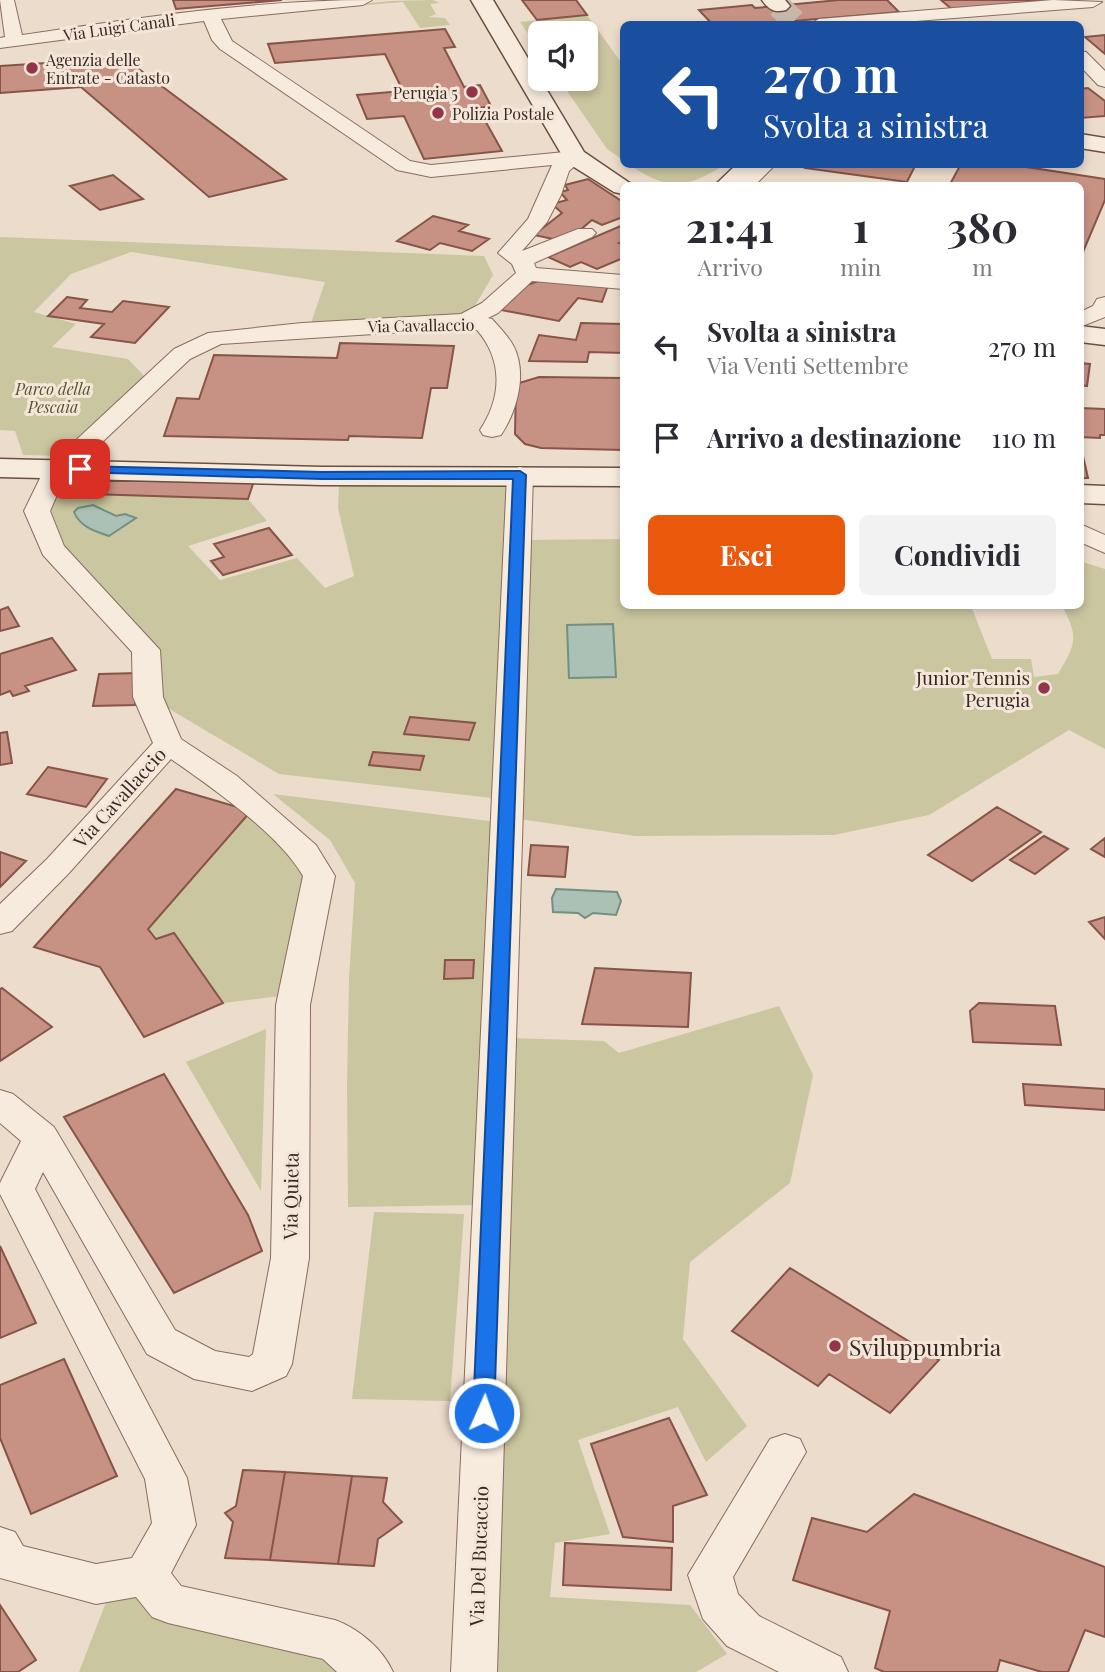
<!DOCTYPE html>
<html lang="it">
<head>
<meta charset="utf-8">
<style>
	body { margin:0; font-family:"Playfair Display",serif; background:#f2f2f3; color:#2b2b33; height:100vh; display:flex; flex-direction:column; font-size:26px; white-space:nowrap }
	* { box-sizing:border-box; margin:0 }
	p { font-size:23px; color:#7c7c81 }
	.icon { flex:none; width:38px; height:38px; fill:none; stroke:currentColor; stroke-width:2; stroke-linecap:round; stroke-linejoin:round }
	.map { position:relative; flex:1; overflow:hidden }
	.panel { position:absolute; left:620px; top:182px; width:464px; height:427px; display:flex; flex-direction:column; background:#fff; border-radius:10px; box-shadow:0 4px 10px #0003 }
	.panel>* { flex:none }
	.hud { position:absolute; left:620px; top:21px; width:464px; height:147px; border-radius:10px; box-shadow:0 4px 10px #0003; background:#1a4fa0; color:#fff; overflow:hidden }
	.controls { position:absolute; left:528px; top:21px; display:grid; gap:14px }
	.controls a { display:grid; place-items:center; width:70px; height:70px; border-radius:10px; background:#fff; box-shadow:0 4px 10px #0003; font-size:35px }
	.pin { position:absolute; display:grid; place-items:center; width:60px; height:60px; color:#fff; margin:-30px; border-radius:14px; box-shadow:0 4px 10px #0006 }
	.me { position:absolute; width:77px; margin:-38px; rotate:2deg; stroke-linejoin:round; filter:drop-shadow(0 0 5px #0008) }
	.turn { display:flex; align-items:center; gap:24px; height:147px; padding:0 28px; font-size:32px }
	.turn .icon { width:91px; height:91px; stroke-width:2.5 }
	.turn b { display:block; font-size:49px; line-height:60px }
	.eta { display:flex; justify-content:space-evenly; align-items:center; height:119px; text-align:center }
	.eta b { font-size:42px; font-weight:700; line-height:49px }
	.cta { display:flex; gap:14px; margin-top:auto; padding:14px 28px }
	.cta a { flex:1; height:80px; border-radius:10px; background:#ea580c; color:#fff; font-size:28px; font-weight:700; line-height:80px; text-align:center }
	.cta a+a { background:#f2f2f3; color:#2b2b33 }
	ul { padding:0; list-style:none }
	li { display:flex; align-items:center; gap:21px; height:91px; padding:0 28px }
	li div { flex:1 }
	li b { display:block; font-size:26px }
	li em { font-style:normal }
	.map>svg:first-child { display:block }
	.green { fill:#cac69f }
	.water { fill:#abc1b6; stroke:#728f82; stroke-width:2 }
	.building { fill:#c79284; stroke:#865448; stroke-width:2 }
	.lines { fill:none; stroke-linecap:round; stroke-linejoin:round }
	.secondary-tunnel { stroke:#c8b8a9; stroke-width:24; stroke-dasharray:24 12; stroke-linecap:butt }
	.street-casing { stroke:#886d60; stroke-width:2 }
	.secondary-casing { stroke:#6a4f43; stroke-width:3 }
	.street { fill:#f7ebde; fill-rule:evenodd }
	.secondary { fill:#f7ebde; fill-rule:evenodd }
	.route { fill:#1a73e8; stroke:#114b97; stroke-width:2 }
	.poi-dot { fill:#933448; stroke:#f4e7da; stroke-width:2.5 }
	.labels { text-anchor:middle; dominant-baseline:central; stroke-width:6; stroke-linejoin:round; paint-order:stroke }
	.far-street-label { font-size:16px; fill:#3a2922; stroke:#f4e7da }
	.far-poi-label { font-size:16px; fill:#3a2922; stroke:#f4e7da; text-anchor:start }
	.far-park-label { font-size:16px; font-style:italic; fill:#53552a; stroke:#f4e7da }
	.poi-label { font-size:19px; fill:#3a2922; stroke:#f4e7da; text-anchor:end }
	.street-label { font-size:19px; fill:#3a2922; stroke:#f4e7da }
	.near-poi-label { font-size:23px; fill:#3a2922; stroke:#f4e7da; text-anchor:start }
</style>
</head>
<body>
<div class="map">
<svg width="1105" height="1672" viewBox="0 0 1105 1672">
	<rect width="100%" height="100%" fill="#ecdccb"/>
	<path class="green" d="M433,0L440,3L430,4L436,14L428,17L445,18L450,25L420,28L403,2L264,14L390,1Z
		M587,15L623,65V160L607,149L559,79H586V33H541V52L520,22Z
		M630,165H724C685,190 667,190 630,165Z
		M0,237L484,256L493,275L469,316L311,323L325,282L131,252L71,274L34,312L76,324L52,347L128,359L147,379L64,456L23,455L15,431L0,430Z
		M59,481H95L91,494L248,499L267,521L188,546L220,580L297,558L325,588L354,576L338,508L339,485L510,481L492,798L279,774L166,707L153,656L59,549L45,510Z
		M623,539V606H971L992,659H1031L1034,677L1058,674C1076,644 1079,637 1062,606H1080V561L1105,569V749L1069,730L929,815L834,835L635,836L513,818L527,540Z
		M273,794L497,822L478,1205L348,1207L347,1086L349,978L355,883L330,840Z
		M251,811L305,852L297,994L223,1003L148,929Z
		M779,1006L813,1075L790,1183L690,1262L683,1339L747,1426L706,1462L678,1407L578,1440L610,1534L555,1543L550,1597L690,1605L727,1654L696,1672H489L510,1038L604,1041L619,1053Z
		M266,1029L261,1191L186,1062Z
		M374,1212L464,1214L450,1401L352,1399Z
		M144,1591L158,1621L199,1619L324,1652L351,1672H79L108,1597Z"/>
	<path class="water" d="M93,505L116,516L125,514L136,518L109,536C95,531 80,527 74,512L78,508Z
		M613,624L616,677L569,678L567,625Z
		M556,889L617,892L621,901L616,915L593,913L585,918L578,913L553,912L552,898Z"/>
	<path class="building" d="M173,0H282L176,9Z
		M522,0H576L587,15L537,20Z
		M887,0L899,12L760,24H712L699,10L752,5L755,8L839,0Z
		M941,0H1073L954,11Z
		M445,29L455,47L444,48L464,87L480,85L491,106L478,108L502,151L424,159L404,116L367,119L357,95L403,91L385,54L275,63L268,44Z
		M1105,35V54L1085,37Z
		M124,58L286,179L209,197L81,87L0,93V66Z
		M1088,88L1105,101V116L1080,118V89Z
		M807,164H916L907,182L805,168Z
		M961,164H1007L1105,179V200L1080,259V186H949Z
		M113,175L143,199L100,210L70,186Z
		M588,179L623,202V217L602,225L592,220L580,230L553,239L534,235L562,213L552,204L567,200L560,192L568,190L565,185Z
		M433,216L468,225L459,231L489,239L472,251L440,243L430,250L397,241Z
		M623,225V241L619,243L623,245V258L597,269L581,262L570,267L548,257Z
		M547,278L608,285L602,302L578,298L559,321L501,310L527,285Z
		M67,297L87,300L80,308L112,312L123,301L169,307L135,343L91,337L104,324L48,316Z
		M581,323L623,324V353L589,352L587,362L529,361L539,335L576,340Z
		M340,343L454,346L447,388H431L422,438L349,436L348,440L164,436L177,398L199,399L214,355L337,358Z
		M1080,363L1090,364L1087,386L1080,385Z
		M539,377L623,378V450L541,448L525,444L515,434L516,384Z
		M1080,408L1105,409V435H1100V438L1080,437Z
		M1080,456H1083L1088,478H1080Z
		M93,481H254L248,499L90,494Z
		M269,528L292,555L223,575L211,561L224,557L214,544Z
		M8,607L19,626L0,631V610Z
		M52,638L76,670L25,686L29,691L13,696L10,691L0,695V654Z
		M140,673L135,705L93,706L99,674Z
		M410,717L475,723L469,740L404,734Z
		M7,732L12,763L0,765V733Z
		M373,752L424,756L420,770L369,765Z
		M48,767L107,779L86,807L27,794Z
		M176,789L251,811L148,929L156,939L174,933L223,1003L144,1037L100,967L34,947Z
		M997,807L1041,832L972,881L928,855Z
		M1044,836L1068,849L1035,874L1010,860Z
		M1105,838V857L1091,849Z
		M531,845L568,847L565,877L528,875Z
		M0,852L26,861L0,887Z
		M1105,917V939L1089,922Z
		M445,960H474L473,978L444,979Z
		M595,968L691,973L688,1027L582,1024Z
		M2,988L52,1027L0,1061V989Z
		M979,1003L1055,1006L1061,1045L973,1042L970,1011Z
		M164,1074L248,1215L262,1251L174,1293L64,1117Z
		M1023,1084L1105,1089V1110L1025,1105Z
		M0,1246L36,1323L0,1338Z
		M790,1268L939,1360L890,1413L829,1374L818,1386L732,1331Z
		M64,1359L117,1476L31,1514L0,1438V1385Z
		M669,1418L707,1495L673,1506V1542L623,1537L591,1444Z
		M243,1470L285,1472L270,1560L225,1558L233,1522L225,1513L236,1506Z
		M285,1472L352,1476L338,1564L270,1560Z
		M352,1476L387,1478L383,1502L402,1522L378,1539L374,1566L338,1564Z
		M914,1494L1105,1567V1637L1085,1630L1068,1672H1042L1000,1660L997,1672H884L875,1668L890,1611L793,1580L812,1518L867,1532Z
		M565,1543L672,1548L671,1590L563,1585Z
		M0,1605L36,1660L18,1672H0Z"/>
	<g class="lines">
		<path class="secondary-tunnel" d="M779,6L794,21"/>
		<g class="street-casing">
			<path id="street" d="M0,0H14L22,35C139,18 254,0 372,0L363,5L221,19L232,41L410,161L431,165L575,151L582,153L585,157L569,171L561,195L547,222L522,251L578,229H592L596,233L592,237L534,263L536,268L623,275V289L532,281L498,313L488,318L492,319C499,327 508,336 513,345C528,373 517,411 501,435L492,437L483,435L480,430C502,397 503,360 477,330L466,328L221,344L190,359L78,465L69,468L60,465L56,460L60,455L174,349L208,333L302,323L461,314L482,303L516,273L512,264L498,253L528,219L552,165L431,177L397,170L220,49L212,40L204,21L0,48V38L5,37Z
				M1053,0L1102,2L1093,7L878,24H810L819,19Z
				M1080,51L1086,52L1105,71V87L1098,85L1080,66Z
				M754,164H776L754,186H732Z
				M1105,297V317L1080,327V312L1093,306L1097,299Z
				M520,467L529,470L533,475L497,1672H451L507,475L511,470Z
				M51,471L60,474L64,479L50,511L64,546L160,650L163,697L181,739L237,776L316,845L335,876L310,1005L309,1258L292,1364L286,1376L252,1391L194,1379L147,1354L43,1172L35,1189L187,1478L196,1525L171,1573L181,1586L335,1620C359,1629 382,1648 393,1672H337L323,1659L168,1623L152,1617L136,1597L96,1604L0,1578V1527L15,1532L23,1546L96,1564L132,1558L152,1523L145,1479L0,1194V1183L21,1141L0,1123V1090L13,1094L54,1127L175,1330L215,1351L249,1357L253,1354L271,1258L276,1005L303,876C279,834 211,787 171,759L69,873L12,931L0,934V904L47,859L153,743L133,697L132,652L43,555L24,511L42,474Z
				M1080,524L1105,535V553L1080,542Z
				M785,1434L800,1439L806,1452L733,1577L738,1594L759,1616L841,1657L848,1672H779L727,1646L703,1619L688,1575L770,1439Z"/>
		</g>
		<g class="secondary-casing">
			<path id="secondary" d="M471,0H493L584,152L634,186H623V194L614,192L566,162Z
				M762,0H785L790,6L786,10C775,13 769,10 762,0Z
				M1080,134L1105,138V152L1080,148Z
				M737,164H765L742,186H714Z
				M1080,326L1105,329V345L1080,342Z
				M0,459L322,467L623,468V486L322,485L0,477Z
				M1080,485L1105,486V504L1080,503Z"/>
		</g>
		<use href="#street" class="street"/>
		<use href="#secondary" class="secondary"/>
	</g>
	<path class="route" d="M80,466L322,472L520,471L526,475L494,1413L491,1420L484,1422L476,1420L473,1413L513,479H322L75,472L73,469Z"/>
	<g class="poi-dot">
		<circle cx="32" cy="68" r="7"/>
		<circle cx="472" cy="92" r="7"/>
		<circle cx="438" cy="113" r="7"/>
		<circle cx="1044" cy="688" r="7"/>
		<circle cx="835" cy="1346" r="7"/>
	</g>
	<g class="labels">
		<g class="far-street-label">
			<text transform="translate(119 27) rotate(-8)">Via Luigi Canali</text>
			<text transform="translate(421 325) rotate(-1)">Via Cavallaccio</text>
		</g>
		<g class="far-poi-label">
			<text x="46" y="59">Agenzia delle<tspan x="46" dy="18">Entrate - Catasto</tspan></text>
			<text x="458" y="92" text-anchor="end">Perugia 5</text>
			<text x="452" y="113">Polizia Postale</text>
		</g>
		<g class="far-park-label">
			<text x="53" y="388">Parco della<tspan x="53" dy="18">Pescaia</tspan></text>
		</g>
		<g class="poi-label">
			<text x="1030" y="677">Junior Tennis<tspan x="1030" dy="22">Perugia</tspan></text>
		</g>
		<g class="street-label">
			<text transform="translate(119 797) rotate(-48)">Via Cavallaccio</text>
			<text transform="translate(290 1196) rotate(-89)">Via Quieta</text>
			<text transform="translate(478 1556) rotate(-88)">Via Del Bucaccio</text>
		</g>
		<g class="near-poi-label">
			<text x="849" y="1346">Sviluppumbria</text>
		</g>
	</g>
</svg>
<div class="controls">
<a><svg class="icon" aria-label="sound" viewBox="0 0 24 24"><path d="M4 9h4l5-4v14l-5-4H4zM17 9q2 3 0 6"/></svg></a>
</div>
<div class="pin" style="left:80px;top:469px;background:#d93025"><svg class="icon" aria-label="arrive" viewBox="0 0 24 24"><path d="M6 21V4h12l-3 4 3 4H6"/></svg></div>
<svg class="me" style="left:484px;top:1413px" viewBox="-20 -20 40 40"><circle r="17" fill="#1a73e8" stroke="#fff" stroke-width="3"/><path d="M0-11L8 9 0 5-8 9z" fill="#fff"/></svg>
<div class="hud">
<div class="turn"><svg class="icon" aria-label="left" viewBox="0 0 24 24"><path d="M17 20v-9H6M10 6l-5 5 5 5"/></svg><div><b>270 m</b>Svolta a sinistra</div></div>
</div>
<section class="panel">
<div class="eta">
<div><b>21:41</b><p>Arrivo</p></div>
<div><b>1</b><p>min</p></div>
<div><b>380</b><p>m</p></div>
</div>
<ul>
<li><svg class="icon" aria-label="left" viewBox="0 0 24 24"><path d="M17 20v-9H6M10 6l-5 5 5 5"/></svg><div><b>Svolta a sinistra</b><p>Via Venti Settembre</p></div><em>270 m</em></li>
<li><svg class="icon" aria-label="arrive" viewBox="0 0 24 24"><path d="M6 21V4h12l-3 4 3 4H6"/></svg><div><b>Arrivo a destinazione</b></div><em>110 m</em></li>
</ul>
<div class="cta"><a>Esci</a><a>Condividi</a></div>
</section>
</div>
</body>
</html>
